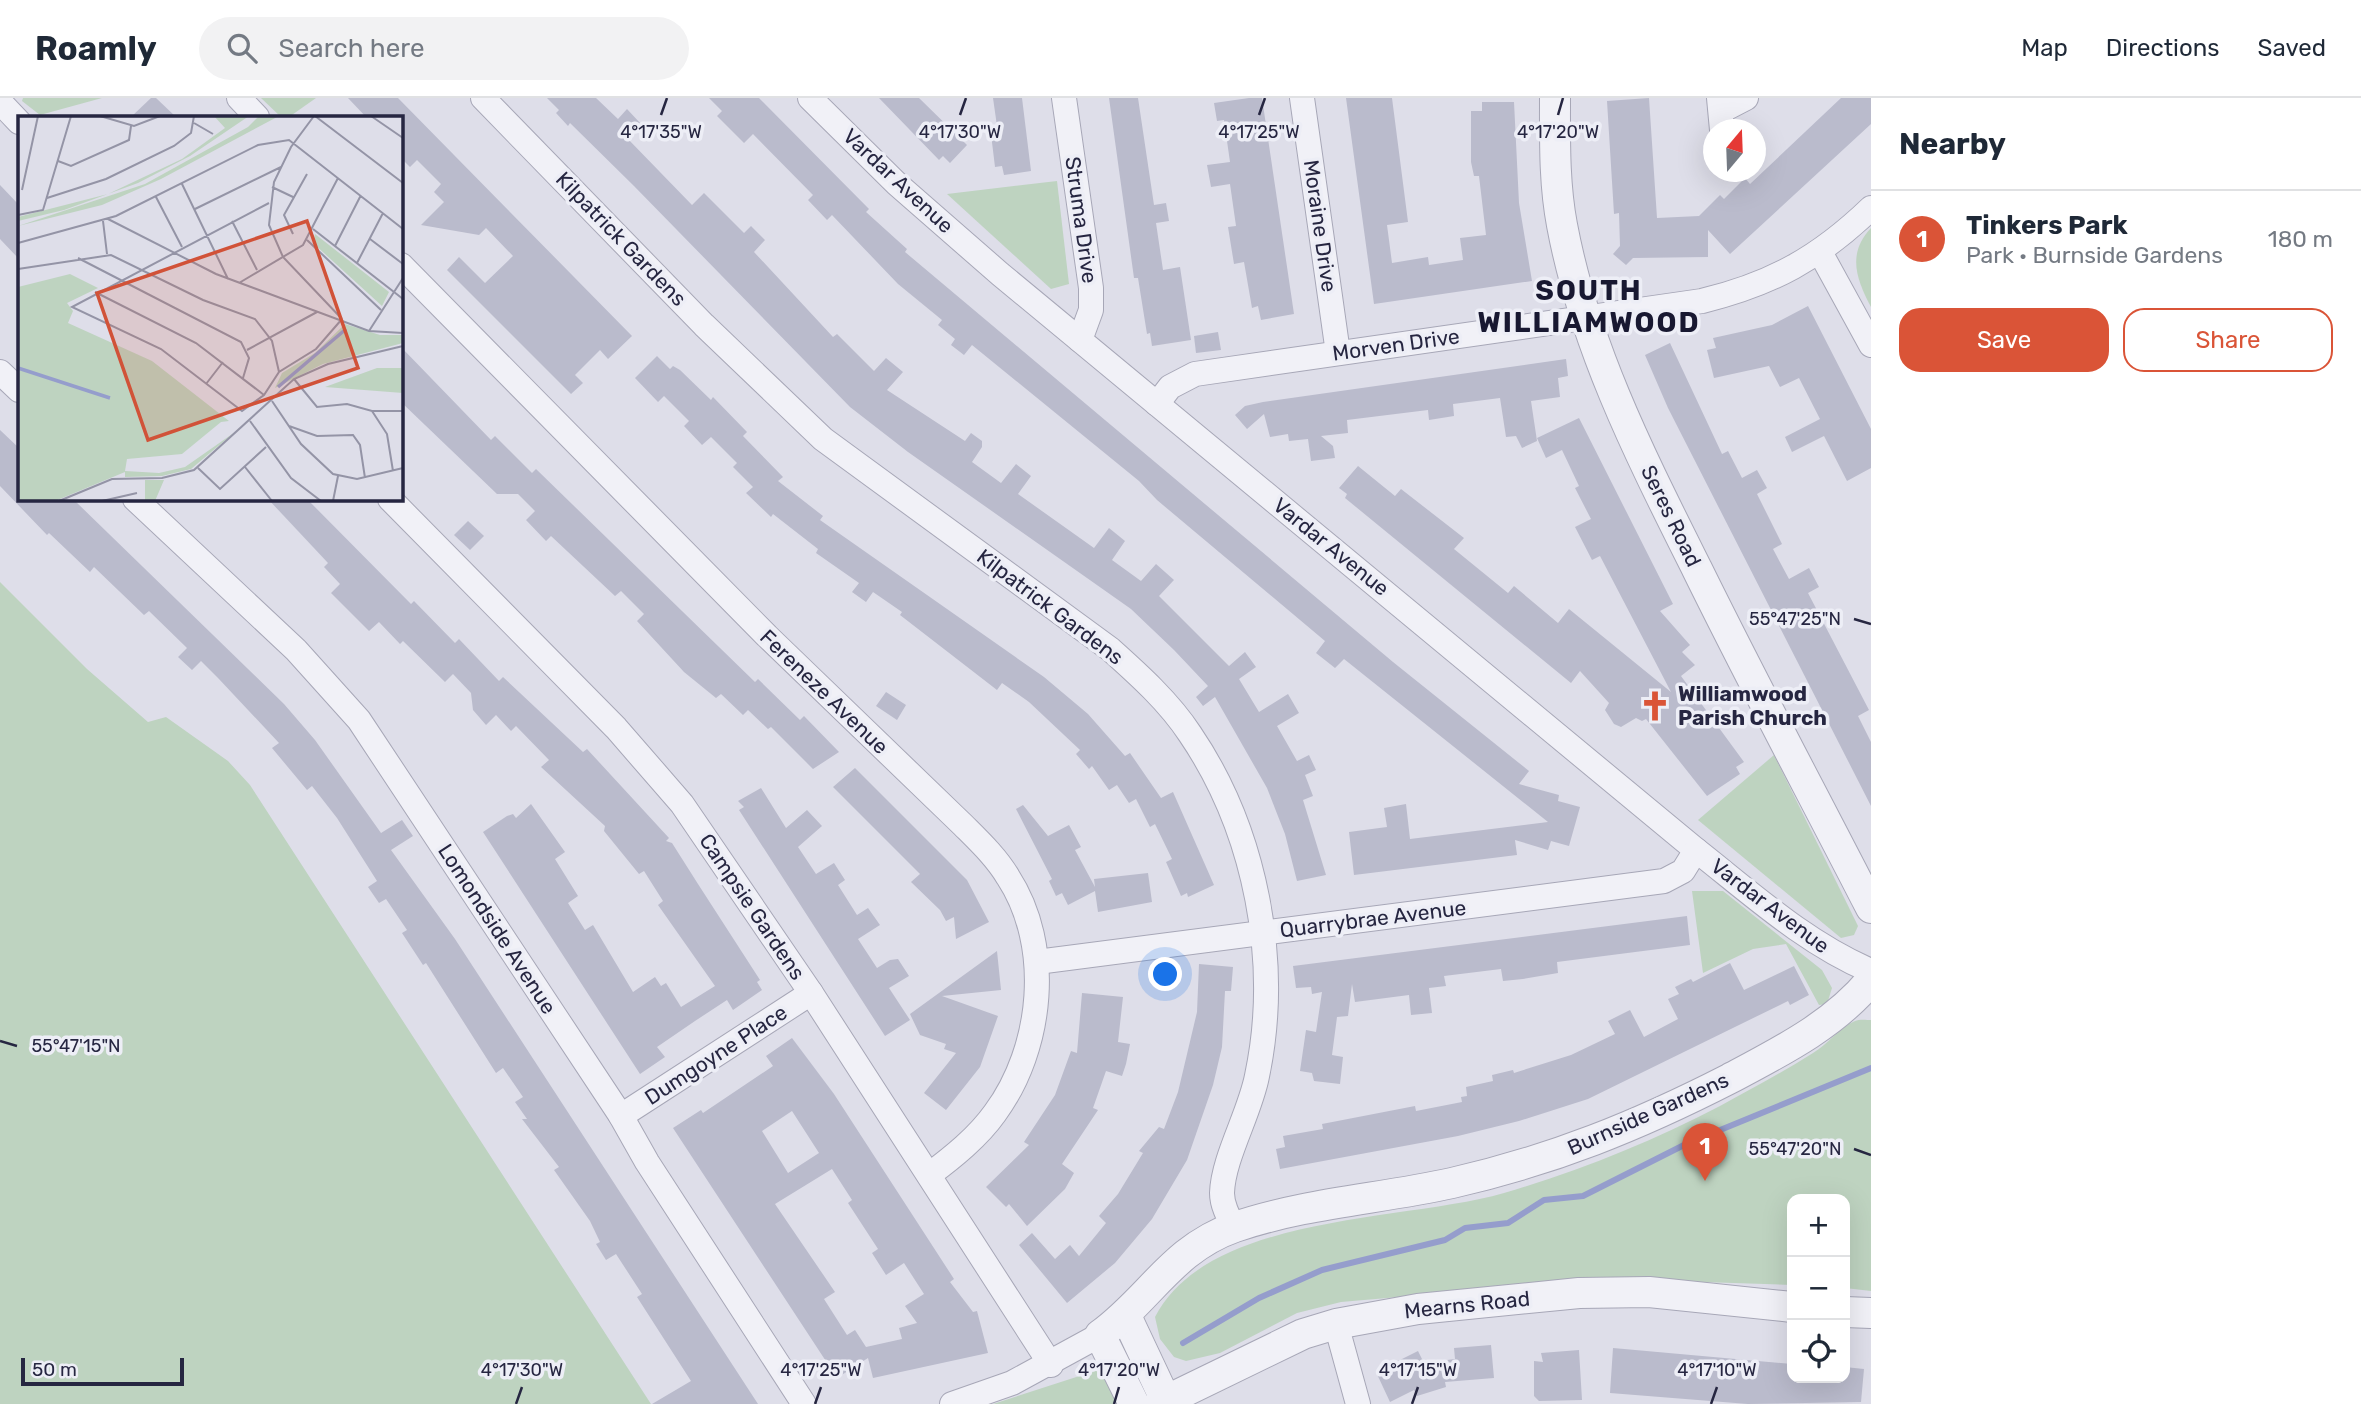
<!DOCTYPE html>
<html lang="en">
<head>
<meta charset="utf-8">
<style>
	body { margin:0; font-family:Rubik,sans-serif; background:#f2f2f3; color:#1f2937 }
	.controls { position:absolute; right:21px; bottom:21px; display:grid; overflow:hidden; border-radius:14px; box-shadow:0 7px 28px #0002 }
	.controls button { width:63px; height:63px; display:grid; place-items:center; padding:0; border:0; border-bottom:2px solid #e0e1e3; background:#fff; color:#1f2937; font:35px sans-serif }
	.compass { position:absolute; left:1703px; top:21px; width:63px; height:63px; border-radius:50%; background:#fff; box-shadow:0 7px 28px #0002; rotate:19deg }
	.scale { position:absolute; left:21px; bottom:18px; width:163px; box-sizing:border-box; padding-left:7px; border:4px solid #262641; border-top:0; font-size:19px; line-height:24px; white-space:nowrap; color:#262641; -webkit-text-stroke:5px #edeef6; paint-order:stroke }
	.you { position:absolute; left:1166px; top:877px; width:24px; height:24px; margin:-18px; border:5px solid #fff; border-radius:50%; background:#1a73e8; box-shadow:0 0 0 10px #1a73e833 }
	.badge { display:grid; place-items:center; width:46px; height:46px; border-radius:50%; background:#da5437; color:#fff; font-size:23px; font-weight:700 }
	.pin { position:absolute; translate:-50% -58px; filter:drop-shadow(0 2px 4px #0008) }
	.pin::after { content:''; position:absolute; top:37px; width:24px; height:21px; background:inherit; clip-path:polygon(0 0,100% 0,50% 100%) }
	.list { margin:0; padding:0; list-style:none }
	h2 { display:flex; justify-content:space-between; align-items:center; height:91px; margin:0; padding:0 28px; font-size:30px }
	h2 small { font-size:23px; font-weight:400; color:#747a83 }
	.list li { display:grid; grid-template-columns:46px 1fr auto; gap:21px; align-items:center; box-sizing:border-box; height:98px; padding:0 28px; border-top:2px solid #e0e1e3 }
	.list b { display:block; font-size:26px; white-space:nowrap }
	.list p { margin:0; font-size:23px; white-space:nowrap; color:#747a83 }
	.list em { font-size:23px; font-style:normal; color:#747a83 }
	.actions { display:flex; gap:14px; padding:21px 28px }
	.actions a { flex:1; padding:16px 0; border:2px solid #da5437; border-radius:21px; text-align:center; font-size:24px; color:#da5437 }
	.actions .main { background:#da5437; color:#fff }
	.icon { flex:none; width:38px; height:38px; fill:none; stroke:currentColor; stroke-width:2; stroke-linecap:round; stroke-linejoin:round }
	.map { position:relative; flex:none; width:1871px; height:1306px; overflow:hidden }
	header { display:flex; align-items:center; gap:42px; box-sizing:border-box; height:98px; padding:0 35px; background:#fff; border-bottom:2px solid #e0e1e3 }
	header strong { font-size:33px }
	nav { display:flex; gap:38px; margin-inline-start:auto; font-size:24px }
	.search { width:490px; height:63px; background:#f2f2f3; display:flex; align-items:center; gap:18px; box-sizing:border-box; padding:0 24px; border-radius:38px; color:#747a83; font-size:26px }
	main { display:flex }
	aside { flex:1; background:#fff }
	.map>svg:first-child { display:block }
	.green { fill:#bed3c0 }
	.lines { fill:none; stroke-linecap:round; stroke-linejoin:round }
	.stream { stroke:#959dcc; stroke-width:6 }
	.building { fill:#babbcc; fill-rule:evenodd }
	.minor-casing { stroke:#a7a7b7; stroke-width:26 }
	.tertiary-casing { stroke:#a7a7b7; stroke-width:32 }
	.minor { stroke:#f1f1f7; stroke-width:24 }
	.tertiary { stroke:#f1f1f7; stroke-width:30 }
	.ticks { fill:none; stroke:#262641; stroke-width:2.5 }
	.labels { text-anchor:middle; stroke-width:7; stroke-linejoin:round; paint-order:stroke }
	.street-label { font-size:21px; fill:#262641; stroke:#edeef6 }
	.poi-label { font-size:21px; font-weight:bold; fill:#262641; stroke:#edeef6; text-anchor:start }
	.district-label { font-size:28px; font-weight:bold; letter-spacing:2px; fill:#181831; stroke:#edeef6 }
	.inset-river { fill:none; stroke:#959dcc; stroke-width:3.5 }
	.inset-road { fill:none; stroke:#9494a6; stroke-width:2 }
	.view { fill:#d15238; fill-opacity:0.15; stroke:#d15238; stroke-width:3.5 }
	.inset-edge { fill:none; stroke:#262641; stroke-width:3.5 }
	.ticks-label { font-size:18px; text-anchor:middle; fill:#262641; stroke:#edeef6; stroke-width:7; stroke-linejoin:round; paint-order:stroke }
</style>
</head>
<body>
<header>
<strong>Roamly</strong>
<div class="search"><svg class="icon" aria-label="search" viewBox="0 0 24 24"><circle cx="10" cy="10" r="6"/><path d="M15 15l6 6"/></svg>Search here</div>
<nav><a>Map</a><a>Directions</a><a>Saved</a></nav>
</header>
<main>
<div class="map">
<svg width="1871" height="1306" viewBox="0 0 1871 1306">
	<rect width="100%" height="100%" fill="#dedee9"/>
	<g class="green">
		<path d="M23 0H102L40 17 22 3Z"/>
		<path d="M261 0H316L289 19H281Z"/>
		<path d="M1057 83 1069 186 1051 191 947 96Z"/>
		<path d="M1871 130V209C1856 181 1847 155 1871 130Z"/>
		<path d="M0 484 87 571 148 624 166 619 228 663 250 687 651 1306H0Z"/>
		<path d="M1774 657 1858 828 1854 837 1841 840 1698 722Z"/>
		<path d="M1692 793H1723L1822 872 1832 890 1827 906 1819 907 1786 846 1753 851 1703 875Z"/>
		<path d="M1871 922V1193L1845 1190V1101H1792V1187L1609 1181 1341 1204 1297 1215 1220 1255 1186 1263 1174 1259 1160 1241 1155 1219C1209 1115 1403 1124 1504 1095 1579 1073 1651 1044 1720 1008 1751 991 1783 974 1813 955 1827 947 1840 929 1855 923 1859 921 1867 922 1871 922Z"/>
		<path d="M1098 1272 1103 1274 1116 1300 1113 1306H993Z"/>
	</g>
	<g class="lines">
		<path class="stream" d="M1183 1245 1259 1200 1322 1172 1445 1142 1465 1130 1508 1125 1544 1102 1583 1098 1686 1046 1871 970"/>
	</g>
	<g class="building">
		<path d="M151 0H156L176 19H131Z"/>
		<path d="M348 0H398L632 238 608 261 600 252 575 277 583 285 571 296 447 172 459 159 485 185 513 158 486 130 479 137 421 127 444 104 434 94 441 86 417 62 410 69 401 60V19H366Z"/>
		<path d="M547 0H596L618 21 627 11 641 26 627 40 692 107 704 95 744 135 751 128 765 142 754 154 833 239 837 236 874 273 886 260 903 274 887 292 965 343 971 335 982 343V349L972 364 1001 385 1016 366 1031 378 1018 396 1094 450 1109 430 1125 443 1112 462 1141 483 1156 466 1174 482 1159 498 1229 568 1245 554 1256 569 1239 581 1259 614 1288 596 1299 615 1277 628 1297 663 1309 657 1316 672 1305 677 1313 698 1303 702 1326 777 1297 783 1285 736 1267 690 1215 599 1203 608 1196 599 1208 588 1174 552 1131 511 908 354 850 309 634 88 570 25 568 28 556 15 559 12Z"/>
		<path d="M709 0H759L869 111 866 114 907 151 905 154 1393 564 1529 673 1519 686 1559 697 1558 703 1580 709 1569 748 1551 743 1548 752 1515 742 1517 757 1354 777 1349 734 1387 729 1384 710 1406 706 1410 741 1548 724 1344 561 1335 570 1316 555 1325 543 1157 402 1139 383 972 247 964 257 951 247 955 241 938 227 942 222 898 186 832 117 827 122 808 102 813 97 753 36 744 45 717 18 722 13Z"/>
		<path d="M879 0H919L967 47 950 65 943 58 939 62Z"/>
		<path d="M993 0H1022L1031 73 1004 77 1002 68 995 69 991 36 998 35Z"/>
		<path d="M1109 0H1138L1154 107 1166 105 1169 123 1156 125 1163 172 1180 169 1191 242 1152 248 1150 235 1147 236 1138 180H1134Z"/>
		<path d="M1249 0H1262L1294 216 1261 222 1258 208 1252 210 1244 164 1234 166 1228 129 1236 128 1230 86 1211 89 1207 67 1230 64 1224 22 1217 23 1214 5Z"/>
		<path d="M1346 0H1392L1408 124 1387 127 1392 165 1428 159 1429 167 1463 162 1460 140 1486 137 1479 78H1474L1471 64V13H1482V4H1514L1519 105 1532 183 1374 206Z"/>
		<path d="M1649 0 1657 120 1699 118 1720 97 1724 101 1745 80 1750 86 1841 0H1871V26L1730 156 1708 132V159L1633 160 1626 167 1613 156 1620 148 1619 115 1614 116 1607 3Z"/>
		<path d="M0 87 19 107V161L0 141Z"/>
		<path d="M1808 208 1871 331V370L1847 383 1824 338 1792 354 1785 339 1820 321 1799 280 1780 289 1769 268 1714 280 1707 252 1716 250 1713 240 1772 227Z"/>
		<path d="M1218 234 1221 252 1196 255 1194 238Z"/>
		<path d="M1670 245 1722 356 1728 353 1742 380 1757 372 1767 390 1757 396 1782 446 1773 451 1789 481 1809 470 1819 489 1808 495 1869 612 1858 618 1871 644V708L1668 310 1645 257Z"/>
		<path d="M401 249 491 342 495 338 532 375 536 371 755 584 758 581 800 622 804 618 839 654 813 671 771 629 768 631 748 612 743 617 721 596 716 600 684 574 637 523 644 516 621 493 615 498 551 438 546 443 526 422 535 413 518 396H497L401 304Z"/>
		<path d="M657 258 670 271 673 268 680 272 711 302 713 299 747 334 743 338 783 379 778 383 823 418 820 422 1044 579 1088 616 1125 658 1130 655 1161 700 1173 694 1214 787 1188 799 1187 795 1181 798 1166 764 1172 761 1155 726 1150 729 1136 701 1129 705 1117 687 1109 692 1092 668 1089 671 1076 656 1080 652 1029 604 1002 585 997 592 900 517 902 514 873 494 866 504 852 494 859 485 816 455 818 451 773 416 771 419 746 395 753 389 733 369 737 365 711 339 702 347 684 328 689 323 664 298 658 304 635 280Z"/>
		<path d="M1566 261 1568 278 1558 280 1560 299 1531 303 1537 343 1522 350 1516 338 1506 339 1500 300 1453 306 1454 318 1429 322 1428 312 1347 322 1348 335 1321 338 1333 348 1335 360 1311 363 1308 341 1289 343 1288 336 1270 339 1264 316 1247 331 1235 317 1245 308 1263 304Z"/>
		<path d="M1579 320 1673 506 1660 513 1690 547 1682 554 1695 567 1681 578 1744 664 1736 669 1740 676 1707 698 1646 621 1642 623 1636 620 1621 629 1614 626 1605 612 1609 605 1580 573 1571 585 1345 400 1347 396 1339 390 1358 368 1395 398 1401 391 1464 440 1454 451 1508 495 1514 488 1558 525 1569 511 1671 594 1600 458 1592 462 1575 429 1591 421 1575 390 1579 388 1562 352 1546 360 1537 340Z"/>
		<path d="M0 332 19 350V401H73L284 606 315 642 381 735 402 722 413 738 391 752 455 841 758 1306H652L691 1283 637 1199 642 1196 616 1156 606 1162 596 1146 600 1144 590 1123 554 1072 559 1069 522 1021H527L515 1004 523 999 503 970 496 975 426 865 423 867 402 835 407 832 386 801 379 805 368 789 377 783 337 720 312 688 307 692 272 650 279 645 218 580 201 563 192 572 178 559 187 550 149 513 144 517 94 469 90 474 49 435 47 437 0 388Z"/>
		<path d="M268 401H307L411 506 414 503 455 545 459 541 499 583 503 579 583 654 587 651 669 740 666 743 672 745 698 786 760 882 757 884 762 892 733 912 727 902 695 923 657 949 665 959 640 976 483 734 507 718 513 716 516 720 531 706 565 754 555 761 578 798 568 805 585 832 593 827 633 894 655 879 661 888 666 885 681 909 715 888 658 807 663 803 644 773 639 776 604 733 605 728 541 669 549 662 516 628 511 633 496 617 486 627 473 612 471 595 453 576 445 584 403 543 400 546 379 524 369 533 331 495 340 486 324 469 328 465Z"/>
		<path d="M468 423 484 438 470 452 454 437Z"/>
		<path d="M886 594 906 607 897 622 876 608Z"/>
		<path d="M855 670 967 782 989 824 956 841 954 819 946 823 940 812 911 784 920 776 833 689Z"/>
		<path d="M761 690 786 730 807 712 822 728 798 749 816 776 834 765 845 782 838 787 857 817 868 810 880 827 858 841 877 870 890 862 898 861 909 878 889 890 910 922 885 938 739 712 744 709 738 703Z"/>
		<path d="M1023 707 1048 738 1069 727 1081 749 1075 752 1095 789 1094 781 1148 775 1152 804 1098 814 1095 793 1068 807 1062 795 1056 798 1049 783 1052 781 1016 711Z"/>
		<path d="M1687 818 1690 847 1557 864 1558 875 1523 881 1503 883 1501 871 1444 878 1446 888 1429 890 1432 915 1411 917 1409 897 1355 904 1352 886 1348 918 1337 919 1332 957 1343 959 1340 986 1314 983 1312 975 1300 973 1306 932 1316 934 1322 894 1312 896 1311 889 1296 890 1293 868Z"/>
		<path d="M997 853 1001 892 942 898 998 918 980 969 946 1012 924 995 956 955 944 951 946 946 920 937 910 916Z"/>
		<path d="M1730 865 1744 892 1794 868 1809 897 1790 907 1788 903 1588 1001 1519 1023 1458 1038 1280 1071 1276 1051 1285 1049 1283 1038 1323 1031 1322 1026 1415 1008 1416 1013 1462 1004 1461 999 1467 998 1466 989 1493 983 1492 977 1513 972 1514 975 1571 957 1615 936 1608 923 1630 912 1644 939 1678 921 1668 901 1679 896 1675 889 1691 881 1693 884Z"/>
		<path d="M1199 866 1233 869 1231 893H1225L1222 949 1213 987 1187 1062 1152 1121 1115 1165 1067 1205 1019 1147 1032 1135 1055 1161 1070 1147 1079 1158 1106 1125 1099 1118 1118 1096 1143 1055 1139 1053 1159 1029 1164 1031 1178 994 1197 914Z"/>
		<path d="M1082 895 1123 899 1118 944 1130 946 1126 966 1122 978 1106 973 1093 1010 1098 1012 1062 1066 1074 1075 1065 1091 1027 1128 1009 1106 1006 1109 986 1089 1029 1047 1024 1044 1055 997 1071 953 1077 955Z"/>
		<path d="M792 940 834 996 954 1181 950 1184 973 1214 977 1213 988 1255 873 1280 868 1260 837 1280 673 1030 701 1012 703 1015 773 968 766 958ZM792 1013 819 1055 788 1075 762 1033ZM832 1071 852 1102 848 1105 878 1151 872 1155 886 1177 904 1165 924 1196 905 1208 917 1225 899 1230 902 1241 866 1249 855 1232 847 1237 824 1201 835 1194 775 1106Z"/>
		<path d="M1491 1247 1494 1280 1445 1284 1446 1289 1417 1298 1414 1292 1390 1304 1376 1274 1418 1253 1424 1265 1455 1261 1454 1250Z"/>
		<path d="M1613 1250 1792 1266V1280H1845V1269L1864 1271 1861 1304 1748 1306 1610 1295Z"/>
		<path d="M1579 1252 1582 1302 1539 1303 1534 1298V1263L1543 1264 1541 1255Z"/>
	</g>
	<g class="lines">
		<g class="minor-casing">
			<g id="minor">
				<path d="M239 0 257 19"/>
				<path d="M483 0 704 227 823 341 1110 551C1139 577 1169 604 1190 636 1256 733 1281 864 1257 978 1250 1015 1223 1060 1222 1095 1222 1107 1228 1118 1234 1129"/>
				<path d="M810 0 897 86 1000 176 1696 752C1752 796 1805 845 1871 873"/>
				<path d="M1064 0 1091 190V212L1080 242"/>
				<path d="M1302 0 1338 255"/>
				<path d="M1719 0 1722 32"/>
				<path d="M0 4 19 24"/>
				<path d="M1721 13 1746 0"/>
				<path d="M1820 154 1871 247"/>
				<path d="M401 167 767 538 963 727C979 743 996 759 1008 779 1053 848 1043 950 995 1015 978 1039 953 1059 929 1077"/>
				<path d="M0 274 19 292"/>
				<path d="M1157 306 1170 289 1195 276 1702 203C1772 186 1819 160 1871 110"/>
				<path d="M135 401 296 552 359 622 621 1018 647 1064 804 1306"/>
				<path d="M390 401 616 630 682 706 811 895 1051 1267"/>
				<path d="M1037 864 1664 783 1683 773 1696 752"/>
				<path d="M621 1018 811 895"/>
				<path d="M1336 1226 1358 1306"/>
				<path d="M952 1306 1012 1285 1100 1237"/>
			</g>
		</g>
		<g class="tertiary-casing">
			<g id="tertiary">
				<path d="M1555 0C1555 42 1554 85 1562 127 1585 250 1641 359 1697 471 1753 585 1813 697 1871 810"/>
				<path d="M1845 1214 1871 1215"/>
				<path d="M1126 1218 1166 1303"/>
				<path d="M1134 1306 1100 1237C1150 1201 1172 1151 1235 1129 1305 1105 1380 1101 1452 1085 1553 1062 1637 1028 1729 981 1780 954 1834 927 1871 882"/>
				<path d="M1159 1306 1303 1236 1336 1226 1418 1211 1579 1195 1649 1194 1792 1209"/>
			</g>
		</g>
		<use href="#minor" class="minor"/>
		<use href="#tertiary" class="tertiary"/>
	</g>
	<path class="ticks" d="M661 17 667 0M960 17 966 0M1259 17 1265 0M1558 17 1563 0M1854 521 1871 526M0 943 17 948M1854 1051 1871 1057M516 1306 522 1289M815 1306 821 1289M1114 1306 1119 1289M1412 1306 1418 1289M1711 1306 1717 1289"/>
	<defs>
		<g id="church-bare" transform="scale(2.415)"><path d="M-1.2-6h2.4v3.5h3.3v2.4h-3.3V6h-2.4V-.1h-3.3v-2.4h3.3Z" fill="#da5437" stroke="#edeef6" stroke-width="2.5" paint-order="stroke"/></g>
	</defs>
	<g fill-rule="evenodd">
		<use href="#church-bare" x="1655" y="608"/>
	</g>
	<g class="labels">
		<g class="street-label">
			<text transform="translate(898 83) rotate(43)" y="7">Vardar Avenue</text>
			<text transform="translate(1081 122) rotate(82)" y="7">Struma Drive</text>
			<text transform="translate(1320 128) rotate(82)" y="7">Moraine Drive</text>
			<text transform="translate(621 141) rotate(46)" y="7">Kilpatrick Gardens</text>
			<text transform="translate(1396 247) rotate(-8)" y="7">Morven Drive</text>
			<text transform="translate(1671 418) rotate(64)" y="7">Seres Road</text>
			<text transform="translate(1331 449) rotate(39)" y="7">Vardar Avenue</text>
			<text transform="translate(1050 509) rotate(37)" y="7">Kilpatrick Gardens</text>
			<text transform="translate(824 594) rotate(44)" y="7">Fereneze Avenue</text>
			<text transform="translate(1770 808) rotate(37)" y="7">Vardar Avenue</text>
			<text transform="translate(752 809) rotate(56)" y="7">Campsie Gardens</text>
			<text transform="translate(1373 821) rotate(-7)" y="7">Quarrybrae Avenue</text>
			<text transform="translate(497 831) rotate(57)" y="7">Lomondside Avenue</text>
			<text transform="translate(716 957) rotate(-33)" y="7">Dumgoyne Place</text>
			<text transform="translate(1648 1016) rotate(-24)" y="7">Burnside Gardens</text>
			<text transform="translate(1467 1207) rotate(-6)" y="7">Mearns Road</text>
		</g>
		<g class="poi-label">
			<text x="1678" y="603">Williamwood<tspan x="1678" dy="24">Parish Church</tspan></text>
		</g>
		<g class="district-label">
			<text x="1589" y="202">SOUTH<tspan x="1589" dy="32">WILLIAMWOOD</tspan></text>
		</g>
	</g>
	<g transform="translate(18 18)">
		<rect width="385" height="385" fill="#dedee9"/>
		<path d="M196 0H231L172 40 120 67 46 94 0 105V101L90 78 164 43 207 12ZM241 0H261L143 63 84 89 0 110 127 68 230 11ZM297 118 371 176 364 190 295 127ZM52 158 80 172 49 187 55 195 50 207 134 245 211 305 203 306 164 338 109 343 107 355 141 357 167 351 217 316 173 353 144 360 107 361V356L37 385H0V171ZM327 208 362 219H385V227L305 248 257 272 264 257 297 237ZM385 248V277L307 271 359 252H384ZM127 364H146L137 385H127Z" fill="#bed3c0"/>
		<path class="inset-river" d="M0 252 92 282M260 271 328 213"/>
		<path class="inset-road" d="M82 0 116 10 142 0M296 0 273 31 256 66 251 109 265 141 324 203M297 0 385 67M353 0 385 22M176 7 195 18M40 45 53 50 111 24 113 10M164 68 210 163M254 71 275 81M4 74 20 0M138 81 164 131M29 82 88 63 156 30 173 17 176 0M251 87 54 191 143 233 224 295 246 279 261 256 298 233 324 203M177 93 263 51M0 99 25 94 53 0M90 103 198 158 351 215 385 217M85 105 89 138M214 105 239 154M295 113 385 183M275 118 266 99 289 58M352 123 385 148M289 124 363 194M0 127 98 100 240 29 271 24 385 113M317 130 343 79M60 142 223 226 231 242 225 262M339 147 365 97M0 153 93 139 185 184 237 203 254 225 261 256M221 167 285 129 320 62M77 176 178 227 246 279M351 215 385 162M229 234 299 196M276 263 299 291 329 288 354 295H385M188 268 205 246M254 285 283 328 315 358 339 363 385 352M354 295 369 318 375 355M232 305 273 362 303 385M271 310 299 320 335 319 342 329 347 362M227 351 254 385M180 352 202 373 248 331M41 385 94 363 144 362 176 354 276 263 310 248 385 230M84 385 119 377M315 385 320 360"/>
		<path class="view" d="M289 105 340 252 130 324 79 177Z"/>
		<rect width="385" height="385" class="inset-edge"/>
	</g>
	<g class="ticks-label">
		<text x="661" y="40">4°17'35"W</text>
		<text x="960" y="40">4°17'30"W</text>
		<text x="1259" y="40">4°17'25"W</text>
		<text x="1558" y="40">4°17'20"W</text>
		<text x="1795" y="527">55°47'25"N</text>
		<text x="76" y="954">55°47'15"N</text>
		<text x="1795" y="1057">55°47'20"N</text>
		<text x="522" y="1278">4°17'30"W</text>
		<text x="821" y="1278">4°17'25"W</text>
		<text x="1119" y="1278">4°17'20"W</text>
		<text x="1418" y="1278">4°17'15"W</text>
		<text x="1717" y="1278">4°17'10"W</text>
	</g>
</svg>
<div class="controls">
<button>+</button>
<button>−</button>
<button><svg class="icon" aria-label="locate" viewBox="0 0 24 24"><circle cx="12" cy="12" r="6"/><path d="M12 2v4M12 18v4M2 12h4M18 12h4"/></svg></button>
</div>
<svg class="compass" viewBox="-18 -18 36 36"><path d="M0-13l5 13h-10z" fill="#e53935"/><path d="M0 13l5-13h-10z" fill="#747a83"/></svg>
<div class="scale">50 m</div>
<div class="you"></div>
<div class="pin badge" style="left:1705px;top:1083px">1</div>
</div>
<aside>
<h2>Nearby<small></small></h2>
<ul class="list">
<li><span class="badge">1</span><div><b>Tinkers Park</b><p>Park · Burnside Gardens</p></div><em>180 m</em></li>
</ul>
<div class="actions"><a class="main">Save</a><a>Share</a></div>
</aside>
</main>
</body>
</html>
